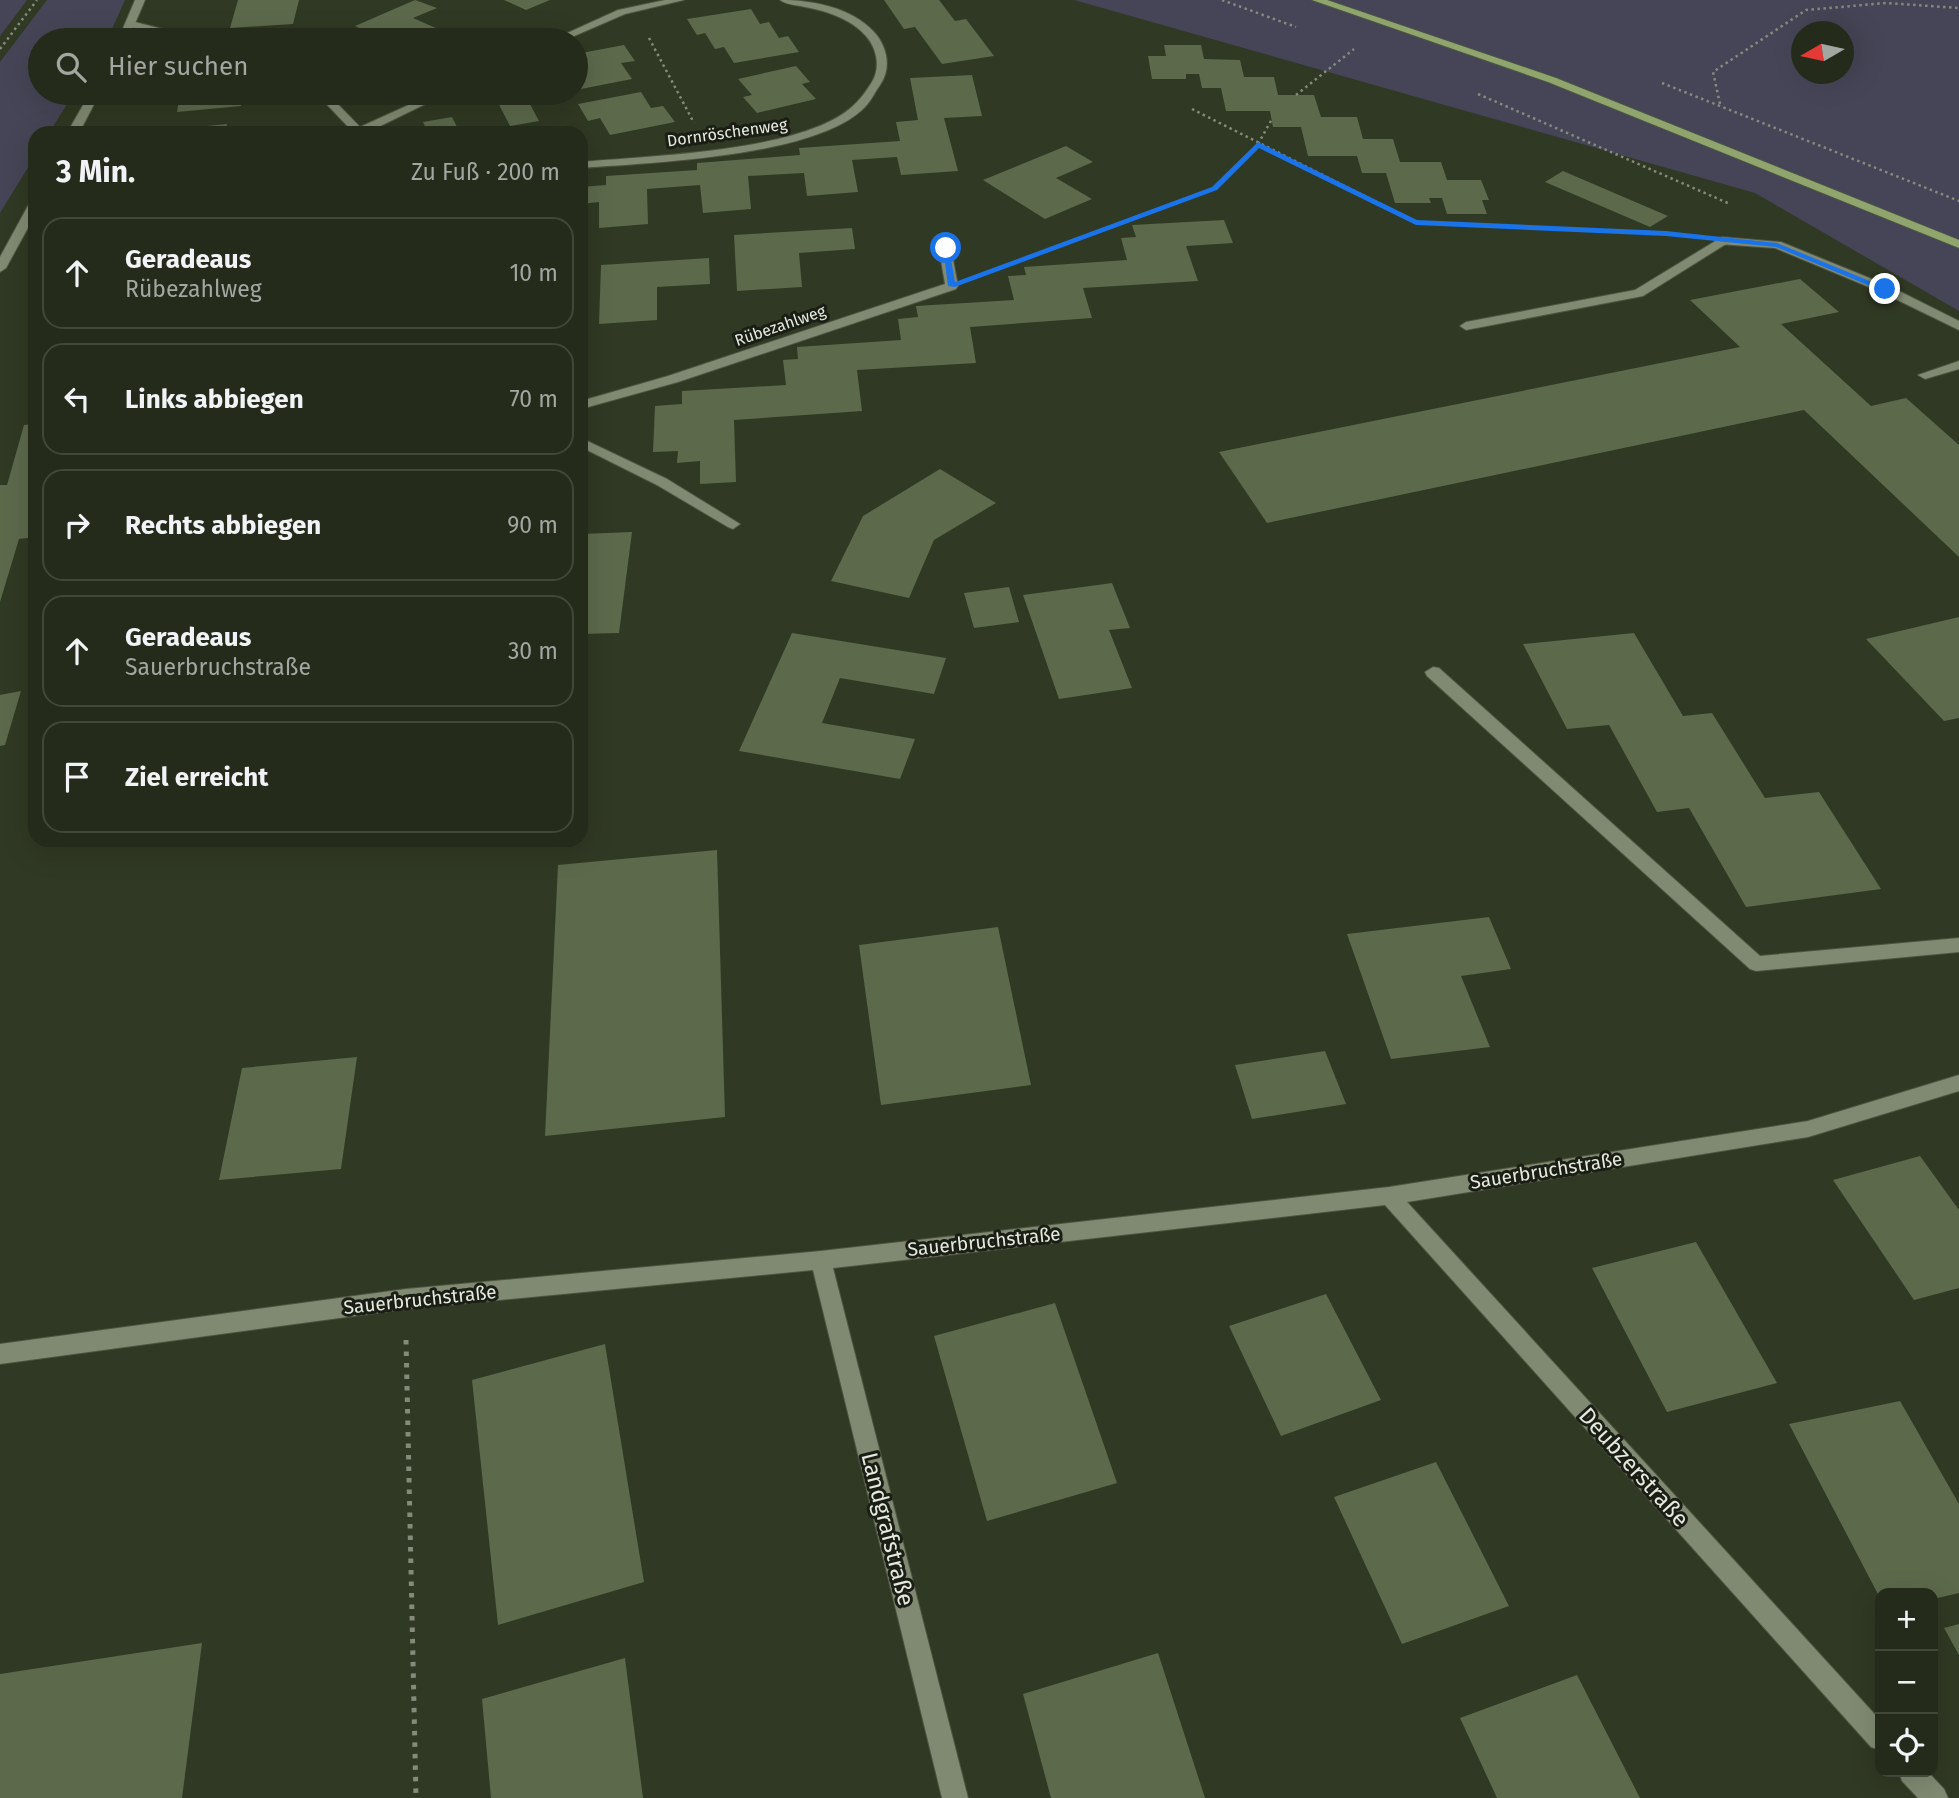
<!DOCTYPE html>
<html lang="de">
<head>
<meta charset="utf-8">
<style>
	body { margin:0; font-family:"Fira Sans",sans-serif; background:#303727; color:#f1f3f6 }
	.controls { position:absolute; right:21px; bottom:21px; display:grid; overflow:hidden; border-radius:14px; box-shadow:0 7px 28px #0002 }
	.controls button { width:63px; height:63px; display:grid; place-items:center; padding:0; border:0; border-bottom:2px solid #414739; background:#242b1a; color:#f1f3f6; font:35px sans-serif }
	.compass { position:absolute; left:1791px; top:21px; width:63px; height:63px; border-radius:50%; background:#242b1a; box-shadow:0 7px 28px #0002; rotate:261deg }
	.stop { position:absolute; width:21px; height:21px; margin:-16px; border:5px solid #1a73e8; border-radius:50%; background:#fff }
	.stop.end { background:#1a73e8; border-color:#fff; box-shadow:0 2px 7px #0008 }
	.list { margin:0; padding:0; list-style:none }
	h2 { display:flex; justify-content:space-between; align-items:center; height:91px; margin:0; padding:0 28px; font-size:30px }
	h2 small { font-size:23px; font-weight:400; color:#a3a7a2 }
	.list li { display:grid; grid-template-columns:46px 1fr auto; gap:21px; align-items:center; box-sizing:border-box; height:112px; margin:0 14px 14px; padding:0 14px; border:2px solid #414739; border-radius:21px }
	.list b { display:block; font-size:26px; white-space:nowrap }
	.list p { margin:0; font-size:23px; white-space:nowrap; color:#a3a7a2 }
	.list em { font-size:23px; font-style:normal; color:#a3a7a2 }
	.icon { flex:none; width:38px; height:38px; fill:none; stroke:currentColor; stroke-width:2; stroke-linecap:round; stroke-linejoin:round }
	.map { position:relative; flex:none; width:1959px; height:1798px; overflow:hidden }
	.search { position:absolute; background:#242b1a; box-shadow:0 7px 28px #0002; left:28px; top:28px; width:560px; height:77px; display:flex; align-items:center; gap:18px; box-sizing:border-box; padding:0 24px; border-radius:38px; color:#a3a7a2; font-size:26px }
	.panel { position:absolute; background:#242b1a; box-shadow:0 7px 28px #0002; left:28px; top:126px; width:560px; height:721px; border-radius:21px }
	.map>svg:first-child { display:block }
	.green { fill:#454557; fill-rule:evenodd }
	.building { fill:#5c694b }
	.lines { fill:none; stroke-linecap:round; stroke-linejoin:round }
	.lane-casing { stroke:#4d5542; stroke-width:2 }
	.street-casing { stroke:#4d5542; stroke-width:2 }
	.secondary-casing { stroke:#4d5542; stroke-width:2 }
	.primary-casing { stroke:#4d5542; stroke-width:2 }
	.path-far1 { stroke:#848b7a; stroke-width:2.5; stroke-dasharray:2.5 3.5; stroke-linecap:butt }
	.path { stroke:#848b7a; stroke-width:5; stroke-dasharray:4.5 7; stroke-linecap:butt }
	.lane { fill:#808a72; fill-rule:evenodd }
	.street { fill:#808a72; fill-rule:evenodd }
	.secondary { fill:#808a72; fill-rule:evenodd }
	.primary { fill:#8fa56d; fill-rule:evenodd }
	.route { fill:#1a73e8 }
	.labels { text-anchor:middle; stroke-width:6; stroke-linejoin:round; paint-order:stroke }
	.far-street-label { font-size:16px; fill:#e4eadd; stroke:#1a1e15 }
	.street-label { font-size:19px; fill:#e4eadd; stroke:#1a1e15 }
	.near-street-label { font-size:23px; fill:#e4eadd; stroke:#1a1e15 }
</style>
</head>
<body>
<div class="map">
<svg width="1959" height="1798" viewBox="0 0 1959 1798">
	<rect width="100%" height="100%" fill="#303923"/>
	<g class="green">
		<path d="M0 0H27L0 36Z"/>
		<path d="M47 0H125L107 40H40V93H74L49 133H35V156L0 213V62Z"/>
		<path d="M1074 0H1959V311L1755 193ZM1801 32H1843V74H1801Z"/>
	</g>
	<g class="building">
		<path d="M238 0H299L293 24 230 28Z"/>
		<path d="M415 0 437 8 413 18 463 40H386L355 26Z"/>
		<path d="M504 0H550L526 10Z"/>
		<path d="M884 0H939L955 21 966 19 994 56 942 64 915 27 904 29Z"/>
		<path d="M751 9 760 24 769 22 779 38 788 36 799 52 734 63 724 47 715 49 705 33 697 35 687 19Z"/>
		<path d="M624 45 635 61 621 63 632 79 576 90V54Z"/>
		<path d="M1164 45H1201L1204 59 1240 60 1244 77H1274L1278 95H1314L1321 117H1357L1363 139H1393L1400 162H1441L1447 180H1481L1489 200H1482L1487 214H1447L1442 198H1429L1431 203H1395L1386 173H1362L1357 156H1308L1301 127H1273L1270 111H1226L1221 88H1202L1199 74H1186V79H1152L1148 56H1166Z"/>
		<path d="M796 66 810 82 802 84 816 99 757 113 743 97 752 95 738 79Z"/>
		<path d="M972 75 982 116 944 118 958 171 901 175 897 157 852 160 858 192 807 196 804 173 748 176 751 209 703 213 700 185 647 189 648 224 599 228V202L581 204V187L606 185V176L697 170V163L800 155 799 148 900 141 896 122 918 120 910 78Z"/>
		<path d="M641 92 651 108 663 106 675 122 610 135 600 118 588 121 578 104Z"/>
		<path d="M180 93H243L241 106 177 112Z"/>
		<path d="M493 93H524L539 121 510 126 514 133H484L510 126Z"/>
		<path d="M452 117 460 133H428L423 122Z"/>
		<path d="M227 124 225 133H156V131Z"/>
		<path d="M1066 146 1093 162 1056 178 1092 199 1045 219 983 180Z"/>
		<path d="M1563 171 1668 216 1650 227 1545 182Z"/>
		<path d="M1224 220 1233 243 1186 246 1198 281 1083 288 1092 318 970 327 976 363 857 370 862 411 734 420 736 482 700 484V461L677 463 678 451 653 452 655 406 682 404V391L786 385 783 360 798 359 797 347 901 340 898 319 918 317 916 306 1014 300 1008 276 1026 275 1024 267 1127 260 1121 238 1136 237 1132 225Z"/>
		<path d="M852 228 855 249 799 253 802 287 737 291 734 235Z"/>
		<path d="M709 258 710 284 657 287V320L599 324 601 265Z"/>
		<path d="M1800 279 1839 312 1781 324 1871 406 1906 398 1959 445V557L1804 410 1267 523 1219 452 1740 347 1690 300Z"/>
		<path d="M35 424V537L19 539 0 602V485H7L24 425Z"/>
		<path d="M940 469 996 503 934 540 909 598 831 581 863 516Z"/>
		<path d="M632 532 619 633 581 634V534Z"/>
		<path d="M1112 583 1130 628 1109 630 1132 688 1059 699 1023 595Z"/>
		<path d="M1009 587 1019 622 974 628 964 593Z"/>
		<path d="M1959 617V718L1944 721 1866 639Z"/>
		<path d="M792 633 946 658 934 694 840 678 822 723 915 739 900 779 739 751Z"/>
		<path d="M1634 633 1683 716 1712 713 1765 798 1819 792 1881 889 1746 907 1689 808 1657 812 1609 725 1567 729 1523 644Z"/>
		<path d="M21 691 5 745 0 746V695Z"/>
		<path d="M717 850 725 1117 545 1136 558 865Z"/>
		<path d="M1489 917 1511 969 1461 976 1490 1047 1391 1059 1347 934Z"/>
		<path d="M998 927 1031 1085 881 1105 859 945Z"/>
		<path d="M1325 1051 1346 1104 1252 1119 1235 1065Z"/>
		<path d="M357 1057 341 1169 219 1180 242 1068Z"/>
		<path d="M1920 1156 1959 1210V1288L1914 1300 1833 1180Z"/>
		<path d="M1696 1242 1777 1383 1667 1412 1592 1268Z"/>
		<path d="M1326 1294 1381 1400 1281 1436 1229 1326Z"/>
		<path d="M1055 1303 1117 1483 987 1521 934 1336Z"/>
		<path d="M605 1344 644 1582 498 1625 472 1380Z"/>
		<path d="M1900 1401 1959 1504V1593L1933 1599V1593H1880V1598L1789 1424Z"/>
		<path d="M1436 1462 1509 1606 1402 1644 1334 1497Z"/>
		<path d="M1959 1624V1655L1944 1628Z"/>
		<path d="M202 1643 182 1798H0V1674Z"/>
		<path d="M1158 1653 1205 1798H1051L1023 1694Z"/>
		<path d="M625 1658 643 1798H491L482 1699Z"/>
		<path d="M1577 1675 1640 1798H1497L1460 1718Z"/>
	</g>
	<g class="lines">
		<g class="lane-casing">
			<g id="lane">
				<path d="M1722 237 1728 241 1726 244 1643 296 1466 330 1460 326 1466 322 1635 290Z"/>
				<path d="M1959 361V369L1925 379 1918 375Z"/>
				<path d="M581 438 667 479 740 524 733 529 728 527 657 485 581 447Z"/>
				<path d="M1433 667 1439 668 1760 956 1959 938V952L1756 971 1750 969 1427 676 1425 672Z"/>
			</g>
		</g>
		<g class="street-casing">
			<g id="street">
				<path d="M665 0H684L625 14 565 40H552L618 10Z"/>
				<path d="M780 0C812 0 851 7 874 32 887 46 892 68 880 85 875 92 871 101 865 107 817 157 649 163 581 168V162C647 156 812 152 857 102 862 97 866 91 870 85 881 70 878 50 866 36 851 19 827 11 805 7 797 5 787 5 780 0Z"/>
				<path d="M131 21 198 38 199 40H183L127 26 126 24Z"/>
				<path d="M316 93H327L360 127 435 93H448L366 133H354Z"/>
				<path d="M1722 237 1781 242 1889 286 1959 321V330L1881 292 1775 248 1718 244 1716 241Z"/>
				<path d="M945 245 951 249 958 286 956 289 678 382 581 409V401L668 376 945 284 939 249Z"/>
				<path d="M1959 1075V1091L1808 1137 1407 1202 1880 1720V1750L1871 1747 1385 1205 833 1268 968 1798H942L813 1270 406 1309 0 1364V1344L406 1289 821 1251 1389 1187 1808 1121Z"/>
				<path d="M1899 1772H1928L1944 1789 1948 1798H1918L1902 1781Z"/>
			</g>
		</g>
		<g class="secondary-casing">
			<g id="secondary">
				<path d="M135 0H145L128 40H118Z"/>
				<path d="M90 93H100L79 133H67Z"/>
				<path d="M35 201V215L6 268 0 272V257L29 204Z"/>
			</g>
		</g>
		<g class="primary-casing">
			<path id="primary" d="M1312 0H1327L1556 78 1959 240V248L1548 82Z"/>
		</g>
		<g class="path-far1">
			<path d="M1222 0 1296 27"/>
			<path d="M649 38 694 123"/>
			<path d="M0 49 37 0"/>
			<path d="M1662 83 1959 201"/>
			<path d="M1478 94 1730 204"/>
			<path d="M1296 95 1354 49"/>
			<path d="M1720 104 1713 72 1806 10 1886 3 1959 8"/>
			<path d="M1192 109 1416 222 1667 233"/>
			<path d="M986 273 1214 189 1258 144 1272 119"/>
		</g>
		<path class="path" d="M406 1340 416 1798"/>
		<use href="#lane" class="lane"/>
		<use href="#street" class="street"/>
		<use href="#secondary" class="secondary"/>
		<use href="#primary" class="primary"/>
	</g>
	<path class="route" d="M1258 142 1417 220 1666 231 1777 243 1889 289 1882 291 1776 247 1666 236 1416 225 1259 148 1217 190 955 287 948 286 943 247 949 248 955 282 1212 187Z"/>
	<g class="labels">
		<g class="far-street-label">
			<text transform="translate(727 132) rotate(-8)" y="6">Dornröschenweg</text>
			<text transform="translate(780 325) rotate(-19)" y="6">Rübezahlweg</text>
		</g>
		<g class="street-label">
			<text transform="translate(1546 1170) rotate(-9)" y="7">Sauerbruchstraße</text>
			<text transform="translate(984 1241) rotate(-6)" y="7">Sauerbruchstraße</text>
			<text transform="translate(420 1299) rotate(-6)" y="7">Sauerbruchstraße</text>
		</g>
		<g class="near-street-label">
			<text transform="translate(1634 1467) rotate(48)" y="8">Deubzerstraße</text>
			<text transform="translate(888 1529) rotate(76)" y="8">Landgrafstraße</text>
		</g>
	</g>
</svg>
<div class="controls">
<button>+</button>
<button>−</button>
<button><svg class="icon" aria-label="locate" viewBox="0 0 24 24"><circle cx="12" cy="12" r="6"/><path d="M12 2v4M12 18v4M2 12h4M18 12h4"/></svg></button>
</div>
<svg class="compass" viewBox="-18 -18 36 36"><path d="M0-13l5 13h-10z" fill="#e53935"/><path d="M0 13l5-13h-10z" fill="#a3a7a2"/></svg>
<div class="stop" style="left:946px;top:248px"></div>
<div class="stop end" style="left:1885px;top:289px"></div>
<div class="search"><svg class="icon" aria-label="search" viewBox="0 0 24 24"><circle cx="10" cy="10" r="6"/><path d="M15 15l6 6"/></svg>Hier suchen</div>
<section class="panel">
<h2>3 Min.<small>Zu Fuß · 200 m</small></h2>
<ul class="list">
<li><svg class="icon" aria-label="ahead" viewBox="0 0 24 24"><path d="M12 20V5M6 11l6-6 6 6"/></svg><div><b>Geradeaus</b><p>Rübezahlweg</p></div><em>10 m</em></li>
<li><svg class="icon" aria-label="left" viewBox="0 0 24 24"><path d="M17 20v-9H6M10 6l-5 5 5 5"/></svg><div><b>Links abbiegen</b></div><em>70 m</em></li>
<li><svg class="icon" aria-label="right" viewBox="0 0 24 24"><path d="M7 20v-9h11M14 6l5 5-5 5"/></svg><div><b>Rechts abbiegen</b></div><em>90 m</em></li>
<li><svg class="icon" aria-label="ahead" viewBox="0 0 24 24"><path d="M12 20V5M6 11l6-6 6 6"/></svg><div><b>Geradeaus</b><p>Sauerbruchstraße</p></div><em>30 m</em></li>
<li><svg class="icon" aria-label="arrive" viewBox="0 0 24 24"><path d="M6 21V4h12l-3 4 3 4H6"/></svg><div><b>Ziel erreicht</b></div></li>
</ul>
</section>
</div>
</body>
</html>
